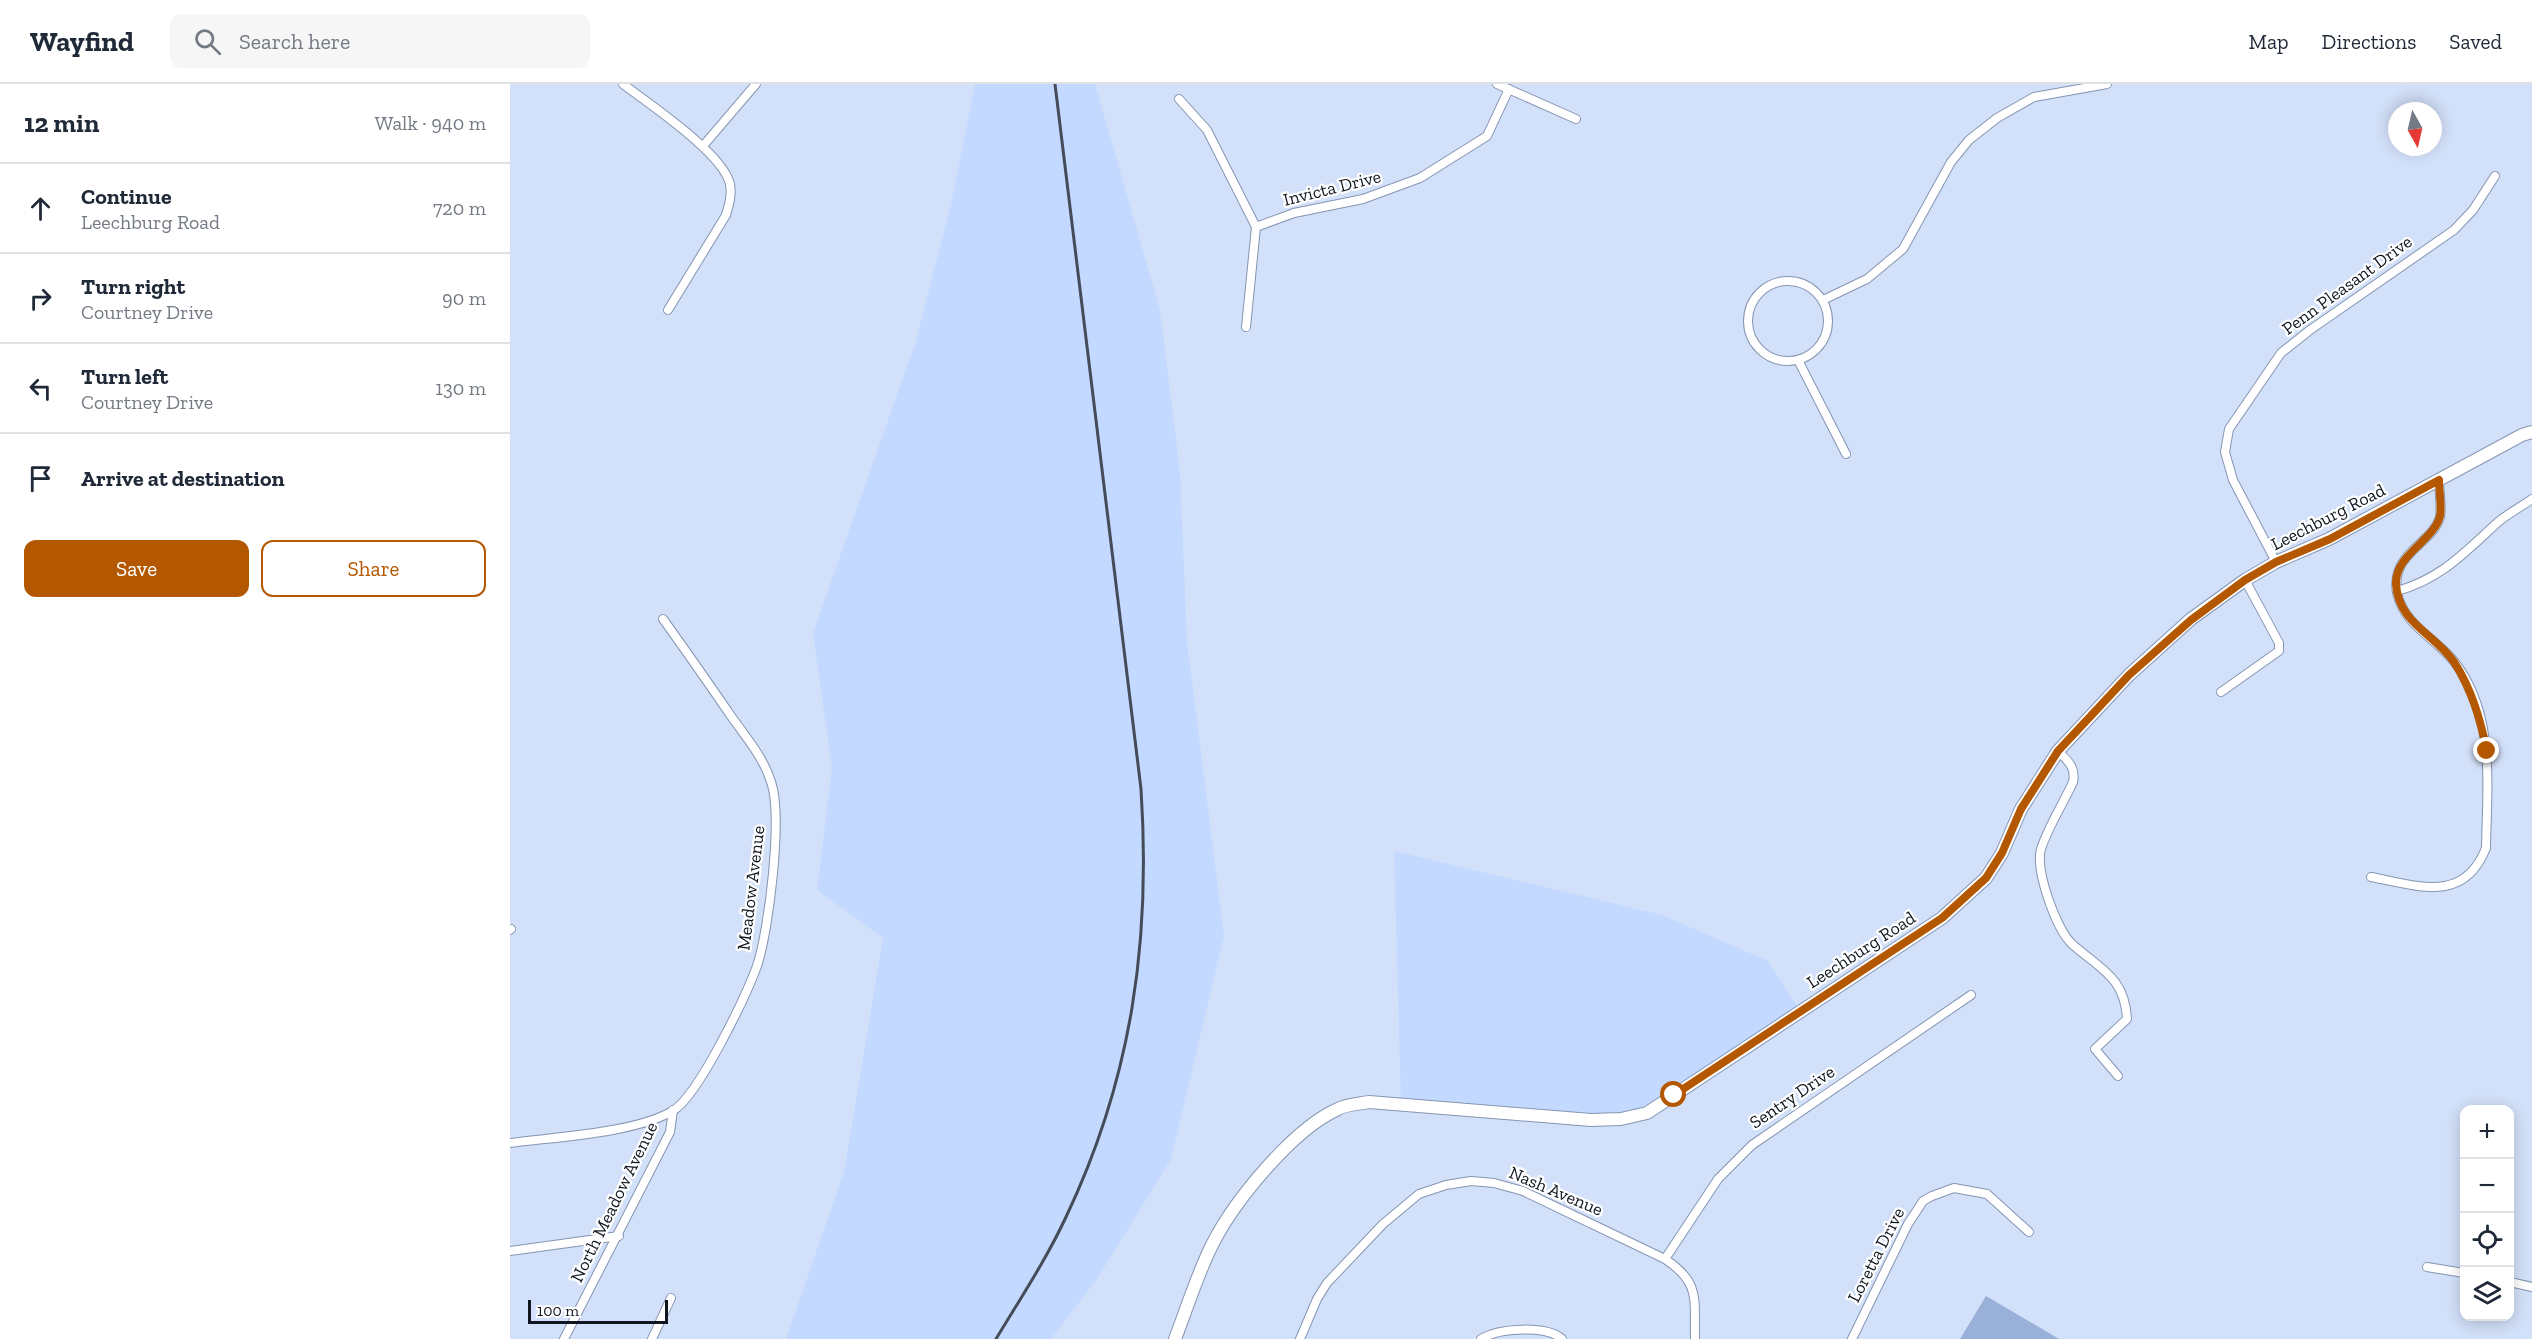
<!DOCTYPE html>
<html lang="en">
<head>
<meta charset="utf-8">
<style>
	body { margin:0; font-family:"Zilla Slab",serif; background:#f6f6f7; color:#1f2937 }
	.controls { position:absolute; right:18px; bottom:18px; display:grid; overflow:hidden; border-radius:12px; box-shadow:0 3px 15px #0003 }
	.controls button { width:54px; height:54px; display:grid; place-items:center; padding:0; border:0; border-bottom:2px solid #e0e1e3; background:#fff; color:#1f2937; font:30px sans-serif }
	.compass { position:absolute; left:1878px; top:18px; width:54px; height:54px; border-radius:50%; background:#fff; box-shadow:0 3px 15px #0003; rotate:172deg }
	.scale { position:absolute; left:18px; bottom:15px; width:140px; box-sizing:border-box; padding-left:6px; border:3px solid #101620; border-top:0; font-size:16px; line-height:21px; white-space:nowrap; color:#101620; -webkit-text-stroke:4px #fff; paint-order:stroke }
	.stop { position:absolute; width:18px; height:18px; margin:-14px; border:4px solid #b45701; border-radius:50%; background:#fff }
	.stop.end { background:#b45701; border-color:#fff; box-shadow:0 2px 6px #0008 }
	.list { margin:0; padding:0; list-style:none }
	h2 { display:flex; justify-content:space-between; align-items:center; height:78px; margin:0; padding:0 24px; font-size:26px }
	h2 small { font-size:20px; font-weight:400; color:#747a83 }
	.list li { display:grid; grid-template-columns:39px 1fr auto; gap:18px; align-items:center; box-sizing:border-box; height:90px; padding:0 24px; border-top:2px solid #e0e1e3 }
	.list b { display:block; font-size:22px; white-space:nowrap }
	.list p { margin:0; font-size:20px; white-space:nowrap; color:#747a83 }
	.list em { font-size:20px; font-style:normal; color:#747a83 }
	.actions { display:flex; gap:12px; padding:18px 24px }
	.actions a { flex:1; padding:14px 0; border:2px solid #b45701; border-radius:12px; text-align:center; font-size:21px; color:#b45701 }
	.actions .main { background:#b45701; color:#fff }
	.icon { flex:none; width:33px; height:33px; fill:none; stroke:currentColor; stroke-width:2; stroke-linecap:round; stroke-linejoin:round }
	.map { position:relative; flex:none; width:2022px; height:1255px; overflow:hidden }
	header { display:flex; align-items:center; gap:36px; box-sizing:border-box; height:84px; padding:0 30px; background:#fff; border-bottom:2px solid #e0e1e3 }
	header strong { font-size:28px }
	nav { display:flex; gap:33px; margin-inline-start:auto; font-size:21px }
	.search { width:420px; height:54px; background:#f6f6f7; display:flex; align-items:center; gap:15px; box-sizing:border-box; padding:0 21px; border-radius:12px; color:#747a83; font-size:22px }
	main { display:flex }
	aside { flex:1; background:#fff }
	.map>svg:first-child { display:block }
	.built { fill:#c4d9ff }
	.green { fill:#99b0d8 }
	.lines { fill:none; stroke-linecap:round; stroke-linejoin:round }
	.street-casing { stroke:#8595b2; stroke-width:10 }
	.secondary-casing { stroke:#8595b2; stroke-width:14 }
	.street { stroke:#fff; stroke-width:8 }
	.secondary { stroke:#fff; stroke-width:12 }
	.rail { stroke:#444c5a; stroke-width:3 }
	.route { stroke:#b45701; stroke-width:8 }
	.labels { text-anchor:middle; stroke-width:4.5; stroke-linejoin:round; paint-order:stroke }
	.street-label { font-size:18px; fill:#101620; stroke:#fff }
</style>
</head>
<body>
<header>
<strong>Wayfind</strong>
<div class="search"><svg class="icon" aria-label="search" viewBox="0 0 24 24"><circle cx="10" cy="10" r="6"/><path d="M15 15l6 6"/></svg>Search here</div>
<nav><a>Map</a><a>Directions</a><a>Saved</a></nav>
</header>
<main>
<aside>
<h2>12 min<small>Walk · 940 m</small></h2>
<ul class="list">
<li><svg class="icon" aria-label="ahead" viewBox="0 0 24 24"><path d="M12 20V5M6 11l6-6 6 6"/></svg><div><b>Continue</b><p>Leechburg Road</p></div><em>720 m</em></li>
<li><svg class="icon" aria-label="right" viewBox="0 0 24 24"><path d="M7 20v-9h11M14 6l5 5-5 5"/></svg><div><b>Turn right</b><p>Courtney Drive</p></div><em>90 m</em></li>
<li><svg class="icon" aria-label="left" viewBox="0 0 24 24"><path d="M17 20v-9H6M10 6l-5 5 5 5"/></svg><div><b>Turn left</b><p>Courtney Drive</p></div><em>130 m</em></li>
<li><svg class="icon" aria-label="arrive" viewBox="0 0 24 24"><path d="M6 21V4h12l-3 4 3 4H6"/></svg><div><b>Arrive at destination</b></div></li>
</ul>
<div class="actions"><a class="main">Save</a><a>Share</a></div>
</aside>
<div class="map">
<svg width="2022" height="1255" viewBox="0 0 2022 1255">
	<rect width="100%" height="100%" fill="#d2e0f9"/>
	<g class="built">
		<path d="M465 0H585L650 226 670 388 677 557 714 852 661 1075 587 1195 541 1255H276L334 1088 373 854 307 806 322 684 303 549 405 260 441 120Z"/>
		<path d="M884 767 1152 831 1258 877 1290 927 1124 1032 891 1021Z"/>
	</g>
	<path class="green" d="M1476 1212 1549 1255H1450Z"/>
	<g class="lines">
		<g class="street-casing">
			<g id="street">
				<path d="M113 0C139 20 213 69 220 100 222 111 219 121 216 131L158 226"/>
				<path d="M987 0 1066 35"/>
				<path d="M669 15 697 46 746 143"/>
				<path d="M193 62 246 0"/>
				<path d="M746 143 784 129 853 115 910 94 977 52 999 5"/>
				<circle cx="1278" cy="237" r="40"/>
				<path d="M1313 216 1357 195 1393 165 1441 78 1459 56 1487 34 1524 13 1597 0"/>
				<path d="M736 243 746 143"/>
				<path d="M1289 278 1336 370"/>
				<path d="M1766 478 1723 396 1715 368 1719 345 1771 269 1800 246 1944 146 1963 126 1985 92"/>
				<path d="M1887 507C1931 495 1955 468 1987 439 1997 430 2011 423 2022 415"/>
				<path d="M1711 608 1769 567V559L1735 496"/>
				<path d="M1548 667C1558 677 1566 683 1563 698 1553 720 1538 743 1531 765 1525 786 1546 845 1562 860 1590 885 1615 893 1617 935L1585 965 1608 992"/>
				<path d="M1861 793C1908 802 1954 820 1976 764 1977 701 1986 627 1942 575 1923 553 1894 540 1887 509 1880 468 1923 460 1930 433 1932 422 1929 407 1929 396"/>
				<path d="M0 846 1 845"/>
				<path d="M0 1059C44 1053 128 1049 164 1026 189 1010 236 912 247 882 259 846 273 732 261 698 254 674 235 652 221 632 199 600 176 567 153 535"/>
				<path d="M0 1167 109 1152"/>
				<path d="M1155 1175 1208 1095 1242 1061 1461 911"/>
				<path d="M1917 1183 1954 1189"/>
				<path d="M2000 1198 2022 1203"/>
				<path d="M54 1255 160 1048 163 1026"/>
				<path d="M142 1255 161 1214"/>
				<path d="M790 1255 807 1215 817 1199 873 1140 909 1110 936 1101 961 1097 984 1099 1013 1107 1155 1175C1191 1199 1184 1215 1185 1255"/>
				<path d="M971 1255C989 1244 1036 1241 1052 1255"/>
				<path d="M1342 1255 1398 1140 1413 1117 1422 1112 1444 1104 1477 1110 1519 1148"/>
			</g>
		</g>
		<g class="secondary-casing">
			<path id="secondary" d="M665 1255C677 1224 687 1191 702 1161 724 1117 783 1045 828 1025 837 1020 849 1020 859 1018L1081 1036 1111 1035 1137 1029 1432 834 1476 794 1492 769 1511 725 1548 667 1619 591 1681 535 1735 496 1766 478 1819 455 2012 351 2022 348"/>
		</g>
		<use href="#street" class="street"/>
		<use href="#secondary" class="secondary"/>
		<path class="rail" d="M486 1255C510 1215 536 1176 556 1133 622 994 641 857 631 705L545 0"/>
	</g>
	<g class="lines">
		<path class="route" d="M1164 1011 1432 834 1476 794 1492 769 1511 725 1548 667 1619 591 1681 536 1735 496 1766 478 1820 455 1929 396C1929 407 1932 422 1930 432 1924 457 1885 470 1886 500 1888 539 1925 550 1944 578 1962 606 1970 635 1977 667"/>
	</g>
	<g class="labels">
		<g class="street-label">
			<text transform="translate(822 104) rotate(-14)" y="6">Invicta Drive</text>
			<text transform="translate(1837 201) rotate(-36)" y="6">Penn Pleasant Drive</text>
			<text transform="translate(1818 433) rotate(-27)" y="6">Leechburg Road</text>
			<text transform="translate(241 804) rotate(-83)" y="6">Meadow Avenue</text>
			<text transform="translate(1351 866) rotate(-33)" y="6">Leechburg Road</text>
			<text transform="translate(1282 1013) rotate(-34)" y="6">Sentry Drive</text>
			<text transform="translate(1046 1107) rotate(23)" y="6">Nash Avenue</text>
			<text transform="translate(104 1118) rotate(-64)" y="6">North Meadow Avenue</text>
			<text transform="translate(1366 1171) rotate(-63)" y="6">Loretta Drive</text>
		</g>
	</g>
</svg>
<div class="controls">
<button>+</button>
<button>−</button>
<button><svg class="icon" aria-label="locate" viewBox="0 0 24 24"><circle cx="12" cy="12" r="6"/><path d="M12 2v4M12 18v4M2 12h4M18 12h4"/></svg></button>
<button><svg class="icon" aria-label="layers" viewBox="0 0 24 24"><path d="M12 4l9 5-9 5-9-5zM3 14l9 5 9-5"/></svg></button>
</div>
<svg class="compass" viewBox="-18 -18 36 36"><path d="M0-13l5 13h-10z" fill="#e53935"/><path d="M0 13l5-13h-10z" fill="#747a83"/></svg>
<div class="scale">100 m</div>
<div class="stop" style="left:1164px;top:1011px"></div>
<div class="stop end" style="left:1977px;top:667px"></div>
</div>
</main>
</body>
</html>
